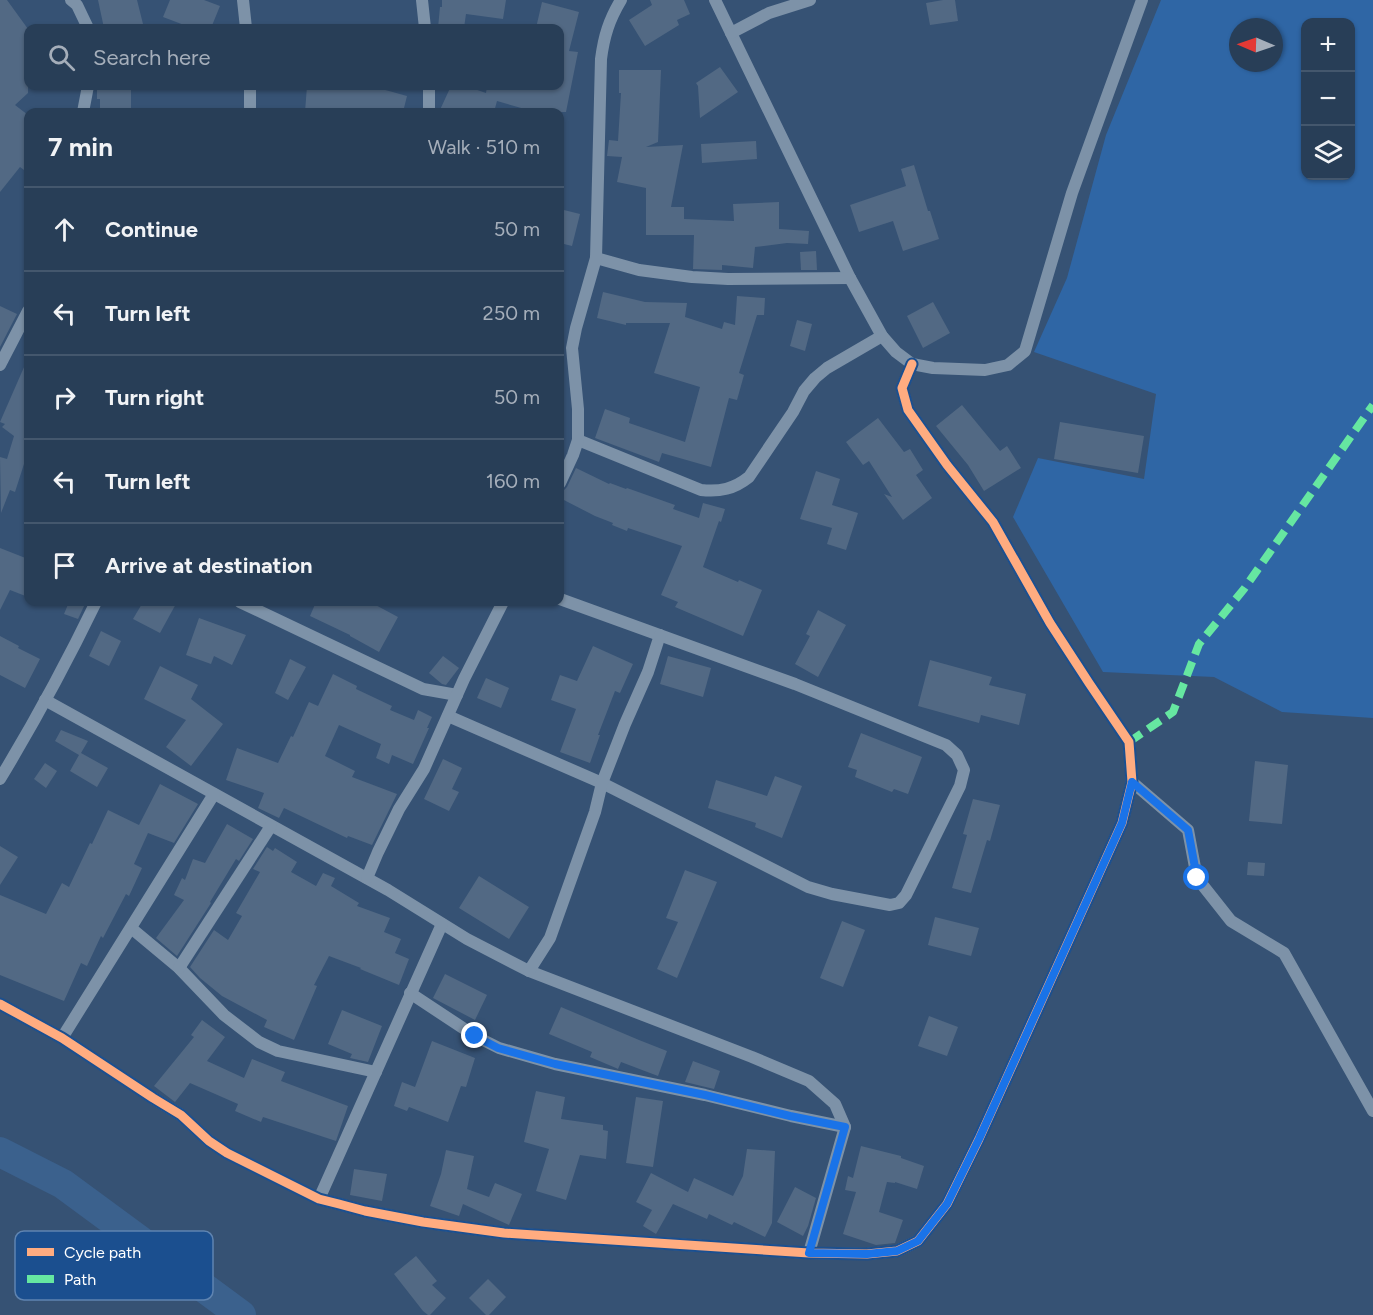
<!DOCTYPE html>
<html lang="en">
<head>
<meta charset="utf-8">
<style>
	body { margin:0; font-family:Figtree,sans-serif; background:#30455d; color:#f1f3f6 }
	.controls { position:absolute; right:18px; top:18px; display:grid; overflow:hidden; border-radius:12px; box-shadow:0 2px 4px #0004 }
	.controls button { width:54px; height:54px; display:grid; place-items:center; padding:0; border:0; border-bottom:2px solid #44576d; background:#283e57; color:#f1f3f6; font:30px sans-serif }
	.compass { position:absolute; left:1229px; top:18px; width:54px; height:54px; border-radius:50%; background:#283e57; box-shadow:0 2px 4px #0004; rotate:272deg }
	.stop { position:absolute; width:18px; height:18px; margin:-14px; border:4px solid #1a73e8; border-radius:50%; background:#fff }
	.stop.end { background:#1a73e8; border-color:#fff; box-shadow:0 2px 6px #0008 }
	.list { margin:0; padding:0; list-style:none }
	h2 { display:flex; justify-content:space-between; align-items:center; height:78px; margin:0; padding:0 24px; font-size:26px }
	h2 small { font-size:20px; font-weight:400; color:#a5aeba }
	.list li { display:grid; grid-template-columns:39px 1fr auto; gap:18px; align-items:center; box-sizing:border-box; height:84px; padding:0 24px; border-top:2px solid #44576d }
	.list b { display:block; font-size:22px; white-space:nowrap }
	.list em { font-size:20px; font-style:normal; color:#a5aeba }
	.icon { flex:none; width:33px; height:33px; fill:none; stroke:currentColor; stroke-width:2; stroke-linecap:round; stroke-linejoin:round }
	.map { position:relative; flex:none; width:1373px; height:1315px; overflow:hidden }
	.search { position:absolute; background:#283e57; box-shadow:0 2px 4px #0004; left:24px; top:24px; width:540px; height:66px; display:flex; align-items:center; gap:15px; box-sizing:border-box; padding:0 21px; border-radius:12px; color:#a5aeba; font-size:22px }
	.panel { position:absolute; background:#283e57; box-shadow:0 2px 4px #0004; left:24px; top:108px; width:540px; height:498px; border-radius:12px }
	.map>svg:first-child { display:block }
	.green { fill:#2f66a5; fill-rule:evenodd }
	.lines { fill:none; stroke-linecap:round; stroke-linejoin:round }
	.river { stroke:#3b618d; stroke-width:30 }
	.building { fill:#526984 }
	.minor { stroke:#7d92a8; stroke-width:12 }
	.quiet { stroke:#66e7a1; stroke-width:8; stroke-dasharray:15 8; stroke-linecap:butt }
	.cycleway-casing { stroke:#1b4f8f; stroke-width:13 }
	.cycleway { stroke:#ffac80; stroke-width:9 }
	.route { stroke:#1a73e8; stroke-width:8 }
	.key { fill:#1b4f8f; stroke:#5f84b1; stroke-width:1.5 }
	.key-label { font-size:16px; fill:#fff }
</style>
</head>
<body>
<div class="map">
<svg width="1373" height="1315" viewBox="0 0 1373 1315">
	<rect width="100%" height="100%" fill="#365274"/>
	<path class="green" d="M1161 0H1373V718L1282 712 1214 677 1103 672 1013 517 1038 458 1144 479 1156 394 1034 352 1067 278 1106 135ZM1306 22H1350V176H1306ZM1238 27H1274V63H1238Z"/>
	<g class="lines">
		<path class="river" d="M0 1152 63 1184 241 1315"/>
	</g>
	<g class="building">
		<path d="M0 0H7L28 29V93L15 105 28 115V173L20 167 0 192Z"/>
		<path d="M98 0H137L144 28H104Z"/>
		<path d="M170 0H204L220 6 211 28H192L163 17Z"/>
		<path d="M442 0H506L503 19 466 14 464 28H438L440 7H442Z"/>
		<path d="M650 0H684L690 14 677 20 679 25 645 46 629 20 652 5Z"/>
		<path d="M943 0H955L958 21 930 25 926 3Z"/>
		<path d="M542 2 579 12 569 51 578 52 566 112H535L497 101 494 112H439L451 86H466L486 93 487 86H560V28H536Z"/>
		<path d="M720 67 738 92 700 118 698 86 696 83Z"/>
		<path d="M619 70H661L658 142 646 147 683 145 671 207H684V219L734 221 733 204 779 202V229L809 231 808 244 787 243 755 247 753 268 722 265V270L693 269 694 235H646V188L617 182 622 157 607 156 609 140 618 141 621 93H619Z"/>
		<path d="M97 86H131V112H100V99H97Z"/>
		<path d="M307 86H371L407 96 403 112H305Z"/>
		<path d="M756 141 757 159 702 163 701 144Z"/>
		<path d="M914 165 928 211H930L939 239 903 251 893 221 859 232 850 205 906 186 901 169Z"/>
		<path d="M560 209 580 214 572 246 560 243Z"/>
		<path d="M816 251 817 270H801L800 252Z"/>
		<path d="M603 292 645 302 687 303 685 317 722 329 724 322 735 325 737 296 765 298 764 315H757L739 373 744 375 737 400 729 398 711 467 662 453 659 462 595 438 605 409 630 418 629 423 685 442 700 387 654 373 670 323H626V325L597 318Z"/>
		<path d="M933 302 950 333 923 348 907 316Z"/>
		<path d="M0 306 17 314 0 347Z"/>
		<path d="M797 320 812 324 805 351 790 346Z"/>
		<path d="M28 358V465L24 464 15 492 10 490 1 513 0 457 7 459 14 436 2 427 5 424 0 422Z"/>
		<path d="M962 405 1000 451 1007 446 1021 468 984 491 968 465 936 426Z"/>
		<path d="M878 418 904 452 910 449 923 470 916 475 932 498 903 520 884 494 892 497 869 461 863 465 846 442Z"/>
		<path d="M1060 422 1144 436 1138 473 1054 459Z"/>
		<path d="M576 468 609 484 610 483 626 489 627 488 675 505 673 509 699 518 703 503 725 509 721 522 719 521 703 567 738 582 739 580 762 590 743 636 675 607 678 602 661 595 682 546 628 528 627 531 612 525 613 523 595 516 560 498V491L564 490 567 487Z"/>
		<path d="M816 471 840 479 832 505 858 513 846 550 827 544 832 528 800 519Z"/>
		<path d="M0 548 28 559V597L10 590 0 610Z"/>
		<path d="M69 602H86L78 619 64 614Z"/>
		<path d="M143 602H177L160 633 133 619Z"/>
		<path d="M316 602H370L398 617 379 652 350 636V635L310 616Z"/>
		<path d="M818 610 846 625 818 677 795 664 810 636 806 634Z"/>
		<path d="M199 618 246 635 232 665 214 656 211 664 186 655Z"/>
		<path d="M101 631 121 641 109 666 89 656Z"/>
		<path d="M0 636 19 646 18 648 40 659 25 688 0 675Z"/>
		<path d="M593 646 633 664 620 693 615 691 598 735H600L590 763 560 752 576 709 551 700 560 675 577 681Z"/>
		<path d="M443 656 459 668 446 685 442 684 429 673Z"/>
		<path d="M668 656 711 668 703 697 660 684Z"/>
		<path d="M290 659 306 667 288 700 275 693Z"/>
		<path d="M930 660 992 677 989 685 1026 694 1019 725 981 715 979 723 918 706Z"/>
		<path d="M160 666 198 685 191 699 223 724 191 766 166 747 186 720 144 699Z"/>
		<path d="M333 674 357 686 356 689 392 706 390 710 414 720 418 710 432 717 427 728H429L413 764 392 755 389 764 376 758 381 744 339 725 325 756 355 771 352 777 397 794 372 845 348 836 347 838 284 808 279 818 258 808 264 793 226 780 237 748 278 763 291 736 293 737 309 702 318 706Z"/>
		<path d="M486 678 509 688 501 708 477 698Z"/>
		<path d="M61 730 88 741 81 753 108 768 97 787 70 771 79 755 55 741Z"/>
		<path d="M861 733 922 757 908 794 894 789 892 792 855 777 857 770 848 767Z"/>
		<path d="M443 759 462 768 452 789 459 792 449 811 424 799Z"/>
		<path d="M1255 761 1288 765 1282 824 1249 821Z"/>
		<path d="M45 763 57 771 46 788 34 779Z"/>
		<path d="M775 776 802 786 782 838 755 827 756 823 708 808 716 780 767 796Z"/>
		<path d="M160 784 198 804 174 843 148 833 134 864 142 868 129 896 126 894 103 938 101 936 87 966 81 963 64 1001 0 975V895L46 914 62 883 69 887 90 843 92 844 108 810 139 825Z"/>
		<path d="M973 799 1000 805 990 841 987 840 971 893 952 888 967 835 963 834Z"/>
		<path d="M227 824 253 839 239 861 236 859 210 902 211 903 177 956 156 938 184 900 174 895 182 878 185 880 193 859 205 863Z"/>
		<path d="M0 846 18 857 0 885Z"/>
		<path d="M267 847 273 851 275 848 297 862 291 872 316 886 323 873 335 878 331 886 359 903 357 906 390 918 384 932 401 939 395 953 409 959 399 985 360 969 361 968 329 956 314 985 317 986 294 1040 264 1027 267 1020 222 996 200 978 190 967 214 930 228 940 242 916 236 913 260 872 253 869Z"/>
		<path d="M1248 862 1265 863 1264 876 1247 875Z"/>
		<path d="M685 870 717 882 677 978 657 969 678 922 666 918Z"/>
		<path d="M479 876 529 907 509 939 459 908Z"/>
		<path d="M935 917 979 928 971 956 928 945Z"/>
		<path d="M842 921 865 930 843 987 820 978Z"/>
		<path d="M445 974 487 995 475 1020 433 998Z"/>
		<path d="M561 1007 639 1040 667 1051 658 1076 621 1062 618 1069 616 1068 590 1057 592 1052 549 1034Z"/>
		<path d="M342 1010 382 1026 368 1062 350 1058 352 1054 328 1044Z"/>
		<path d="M929 1016 958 1027 947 1056 918 1046Z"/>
		<path d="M202 1020 225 1037 207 1061 244 1078 252 1059 285 1072 281 1081 348 1106 336 1141 263 1117 261 1122 235 1111 238 1104 190 1083 175 1102 154 1086 194 1037 191 1035Z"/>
		<path d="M432 1041 475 1058 466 1087 461 1086 448 1122 409 1107 407 1111 394 1106 402 1082 415 1087Z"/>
		<path d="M693 1061 720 1071 714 1089 685 1082Z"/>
		<path d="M536 1091 565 1097 561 1119 603 1125V1130L608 1131 606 1159 580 1155 566 1200 536 1191 549 1149 524 1142Z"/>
		<path d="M636 1097 663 1101 653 1167 626 1163Z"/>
		<path d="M861 1146 901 1156V1158L924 1166 917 1189 895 1182V1183L887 1182 879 1212 903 1220 895 1243 876 1245 843 1234 856 1192 845 1190 848 1176 853 1178Z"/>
		<path d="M747 1149 775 1151 772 1223 765 1237 734 1222 732 1225 709 1214 707 1219 673 1204 656 1234 643 1226 652 1210 636 1202 651 1173 688 1192 694 1178 733 1196 743 1176Z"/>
		<path d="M446 1150 474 1156 467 1189 489 1197 495 1183 522 1194 509 1225 463 1204 459 1216 430 1206 441 1174Z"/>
		<path d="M354 1169 387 1174 382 1201 350 1195Z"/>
		<path d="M795 1187 816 1198 808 1226 803 1236 777 1222Z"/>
		<path d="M416 1256 437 1281 432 1285 446 1298 430 1315H428L423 1311 394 1274Z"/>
		<path d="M488 1279 506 1297 489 1315H486L469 1298Z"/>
	</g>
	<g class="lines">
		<g class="minor">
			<path d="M71 0 77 5 88 28"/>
			<path d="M243 0 246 28"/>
			<path d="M422 0 425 28"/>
			<path d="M715 0 850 278 882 336 896 352 912 364 933 368 985 370 1008 365 1025 351 1072 193 1142 0"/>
			<path d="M731 33 769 13 810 0"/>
			<path d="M83 112 88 86"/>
			<path d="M250 112V86"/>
			<path d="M429 112V86"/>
			<path d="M596 258 639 270 692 277 728 279 850 278"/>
			<path d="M0 365 28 311"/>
			<path d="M578 440 701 490C720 492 734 489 749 477L793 412 804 391 815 378 827 368 882 336"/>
			<path d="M560 483 573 455 578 440V409L572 348 576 328 596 258 601 59C604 36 609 20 621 0"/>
			<path d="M240 602 423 689 457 695"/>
			<path d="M45 700 388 890 467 939 529 971 752 1057 809 1081 835 1104 845 1127 809 1253"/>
			<path d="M448 716 602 783 808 887 832 894 890 905 899 903 906 895 960 786 964 770 957 755 946 745 795 684 560 599"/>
			<path d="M0 779C35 721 67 662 96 602"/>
			<path d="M1132 782 1188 830 1197 878 1231 921 1284 953 1373 1111"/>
			<path d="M367 878 378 852 399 809 424 769 464 679 503 602"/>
			<path d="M131 928 179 968 224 1015 259 1042 278 1051 376 1072"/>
			<path d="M179 968 271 826"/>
			<path d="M529 971 550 938 595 812 602 783 625 724 648 672 660 635"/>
			<path d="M410 993 475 1036 499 1048 555 1064 705 1095 791 1116 845 1127"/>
			<path d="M0 1004 62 1038 153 1098 181 1115 209 1141 227 1153 319 1199 339 1204 365 1211 423 1222 504 1233 809 1253 867 1254 897 1251 918 1241 947 1204 979 1139 1122 823 1132 782 1129 742 1089 683 1050 623 993 522 947 465 908 410 902 388 912 364"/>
			<path d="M62 1038 214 794"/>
			<path d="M319 1199 442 924"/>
		</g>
		<path class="quiet" d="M1129 742 1173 712 1199 644 1244 589 1373 405"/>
		<g class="cycleway-casing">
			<path id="cycleway" d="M0 1004 62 1038 153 1098 181 1115 209 1141 227 1153 319 1199 339 1204 365 1211 423 1222 504 1233 809 1253 867 1254 897 1251 918 1241 947 1204 979 1139 1122 823 1132 782 1129 742 1089 683 1050 623 993 522 947 465 908 410 902 388 912 364"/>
		</g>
		<use href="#cycleway" class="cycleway"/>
	</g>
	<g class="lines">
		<path class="route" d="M475 1036 498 1048 555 1064 705 1095 790 1116 845 1127 809 1253 867 1254 897 1251 918 1241 947 1204 979 1139 1122 823 1132 782 1188 830 1197 878"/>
	</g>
	<rect x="15" y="1231" width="198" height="69" rx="9" class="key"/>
	<rect x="27" y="1248" width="27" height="8" fill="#ffac80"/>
	<rect x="27" y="1275" width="27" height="8" fill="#66e7a1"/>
	<g class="key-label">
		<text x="64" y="1258">Cycle path</text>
		<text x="64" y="1285">Path</text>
	</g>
</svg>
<div class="controls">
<button>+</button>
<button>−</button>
<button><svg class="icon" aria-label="layers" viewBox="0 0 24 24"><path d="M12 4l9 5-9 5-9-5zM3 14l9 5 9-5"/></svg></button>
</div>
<svg class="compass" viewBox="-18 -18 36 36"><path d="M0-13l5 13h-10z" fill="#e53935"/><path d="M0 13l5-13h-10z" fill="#a5aeba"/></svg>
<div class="stop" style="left:1197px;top:878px"></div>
<div class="stop end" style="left:475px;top:1036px"></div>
<div class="search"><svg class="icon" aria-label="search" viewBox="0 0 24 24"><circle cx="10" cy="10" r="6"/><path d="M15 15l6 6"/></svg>Search here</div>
<section class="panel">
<h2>7 min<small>Walk · 510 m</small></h2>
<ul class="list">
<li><svg class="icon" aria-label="ahead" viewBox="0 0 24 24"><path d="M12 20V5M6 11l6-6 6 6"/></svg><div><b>Continue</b></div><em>50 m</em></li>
<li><svg class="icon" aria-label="left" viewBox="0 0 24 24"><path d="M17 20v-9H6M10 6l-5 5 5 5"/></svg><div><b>Turn left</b></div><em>250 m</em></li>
<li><svg class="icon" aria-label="right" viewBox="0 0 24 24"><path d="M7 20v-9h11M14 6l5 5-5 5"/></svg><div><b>Turn right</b></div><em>50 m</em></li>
<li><svg class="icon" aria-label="left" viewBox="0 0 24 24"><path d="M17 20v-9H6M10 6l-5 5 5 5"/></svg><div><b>Turn left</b></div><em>160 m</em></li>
<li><svg class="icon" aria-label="arrive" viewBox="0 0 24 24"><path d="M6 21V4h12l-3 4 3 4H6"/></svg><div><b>Arrive at destination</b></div></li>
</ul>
</section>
</div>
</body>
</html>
